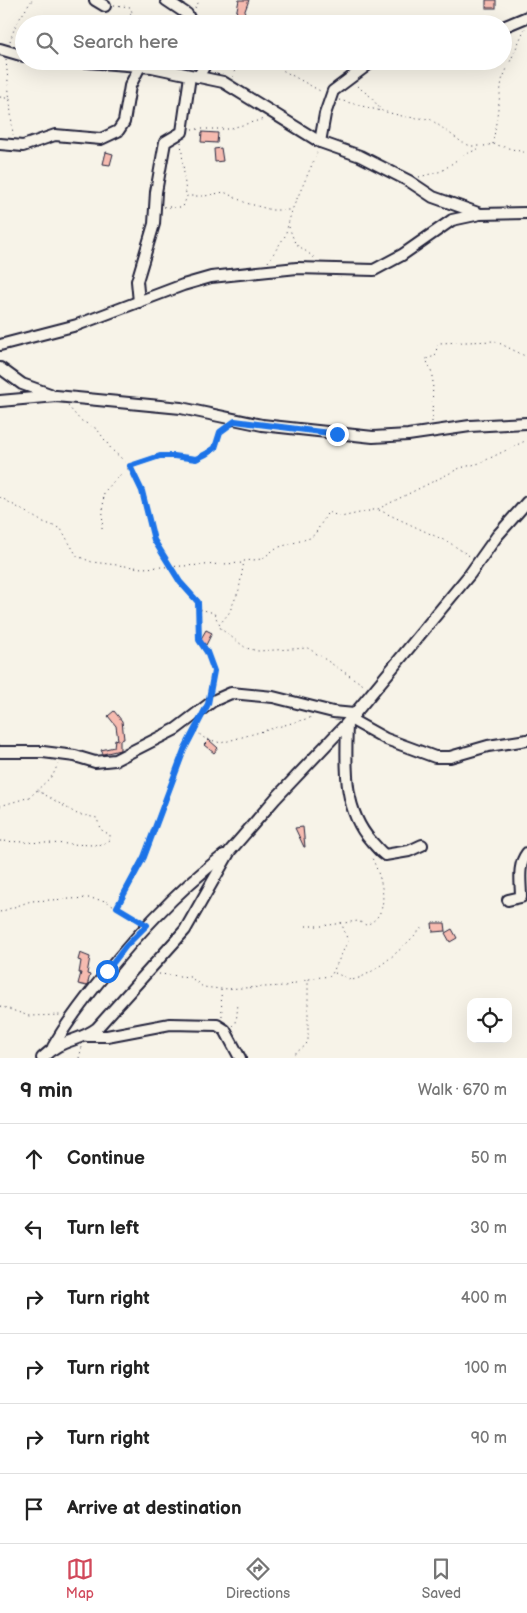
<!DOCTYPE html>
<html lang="en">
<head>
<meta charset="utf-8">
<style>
	body { margin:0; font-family:"Balsamiq Sans",sans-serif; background:#f2f2f2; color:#222 }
	.controls { position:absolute; right:15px; bottom:15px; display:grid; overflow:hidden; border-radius:10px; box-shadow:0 5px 20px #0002 }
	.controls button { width:45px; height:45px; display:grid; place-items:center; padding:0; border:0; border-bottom:1px solid #e0e0e0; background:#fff; color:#222; font:25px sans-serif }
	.stop { position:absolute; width:15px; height:15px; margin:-11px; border:4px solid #1a73e8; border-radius:50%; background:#fff }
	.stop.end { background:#1a73e8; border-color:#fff; box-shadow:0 1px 5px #0008 }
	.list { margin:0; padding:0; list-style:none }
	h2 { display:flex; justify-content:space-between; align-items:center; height:65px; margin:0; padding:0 20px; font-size:21px }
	h2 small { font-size:16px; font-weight:400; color:#767676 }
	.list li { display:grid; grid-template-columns:32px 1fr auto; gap:15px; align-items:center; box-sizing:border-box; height:70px; padding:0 20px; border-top:1px solid #e0e0e0 }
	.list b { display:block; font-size:19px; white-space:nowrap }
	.list em { font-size:16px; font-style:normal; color:#767676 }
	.icon { flex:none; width:28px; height:28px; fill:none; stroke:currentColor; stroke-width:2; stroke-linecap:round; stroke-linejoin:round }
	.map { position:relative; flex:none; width:527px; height:1058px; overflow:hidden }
	.search { position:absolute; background:#fff; box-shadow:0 5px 20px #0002; left:15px; right:15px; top:15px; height:55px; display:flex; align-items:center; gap:12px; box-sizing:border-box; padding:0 18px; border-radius:28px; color:#767676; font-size:19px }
	.sheet { height:485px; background:#fff }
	nav { display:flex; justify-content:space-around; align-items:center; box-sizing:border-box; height:70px; border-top:1px solid #e0e0e0; background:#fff; font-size:14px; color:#767676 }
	nav a { display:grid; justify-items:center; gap:2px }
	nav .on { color:#d1495b }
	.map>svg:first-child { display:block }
	.building { fill:#f6bbb0; stroke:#22223b }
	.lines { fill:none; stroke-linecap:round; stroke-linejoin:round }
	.minor-casing { stroke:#22223b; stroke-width:14 }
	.path { stroke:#22223b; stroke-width:1; stroke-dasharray:1 4; stroke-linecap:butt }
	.minor { stroke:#f7f3e8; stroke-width:10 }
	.route { stroke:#1a73e8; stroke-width:6 }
</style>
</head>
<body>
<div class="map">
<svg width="527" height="1058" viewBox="0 0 527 1058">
	<rect width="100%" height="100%" fill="#f7f3e8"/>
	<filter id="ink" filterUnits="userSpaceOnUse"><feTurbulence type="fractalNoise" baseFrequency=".02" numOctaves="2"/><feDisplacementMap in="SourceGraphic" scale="10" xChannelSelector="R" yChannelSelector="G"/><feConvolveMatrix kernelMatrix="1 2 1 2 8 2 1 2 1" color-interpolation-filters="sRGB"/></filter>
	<g filter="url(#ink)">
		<g class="building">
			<path d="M239 0H249L240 24H234Z"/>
			<rect x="486" y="0" width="10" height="8"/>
			<path d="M202 132 218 133 217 143 201 142Z"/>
			<path d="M221 148 223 161 215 162 214 149Z"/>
			<path d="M106 152 113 154 110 165 103 164Z"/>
			<path d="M206 630 212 633 206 645 199 642Z"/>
			<path d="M114 711 122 721 124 739 120 740V750L103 754 101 750 114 747 115 739 118 740 116 726 108 716Z"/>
			<path d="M209 740 218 748 214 753 204 745Z"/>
			<path d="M303 827 305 847H304L295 828Z"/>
			<path d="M432 923H445L446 931 433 932Z"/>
			<path d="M452 929 457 938 450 942 445 933Z"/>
			<path d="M80 953 90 957 87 974 90 975 87 986 78 984 81 973H79L81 961 78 960Z"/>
		</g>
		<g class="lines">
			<g class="minor-casing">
				<g id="minor">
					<path d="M95 0 105 6"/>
					<path d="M166 0 187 14 192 24"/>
					<path d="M503 27 527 17"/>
					<path d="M0 49 24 56"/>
					<path d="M75 61 152 67 223 82 320 142 360 156 409 181 433 197 478 213"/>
					<path d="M198 77 204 67 203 61"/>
					<path d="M320 142 325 114 333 91 373 61"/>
					<path d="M0 144 23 146 55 135 101 139 118 131 124 122 130 86 140 66"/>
					<path d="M139 302 137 281 154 224 156 192 165 142 182 132 190 76"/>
					<path d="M0 345 77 325 183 285 211 277 297 268 374 270 402 255 452 220 480 214 527 213"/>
					<path d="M0 368 22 384 50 394"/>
					<path d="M0 401 56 396 181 408 262 425 373 437 408 435 470 426 527 423"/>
					<path d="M350 719 386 739 435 757H450L488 746 527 740"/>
					<path d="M347 723C346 764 342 808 371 841 376 846 379 851 385 855L409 851 422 845"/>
					<path d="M0 752H43L75 756 95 762 115 760 176 729 213 701 231 693 273 697 333 712 354 714"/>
					<path d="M508 900 521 897C521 882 517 866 527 853"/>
					<path d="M87 1036H107L170 1024 217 1025 225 1030 240 1058"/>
					<path d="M53 1047C65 1025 79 1007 94 988 134 938 174 893 224 855"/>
					<path d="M42 1058C62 1038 77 1043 97 1028L177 939 185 930 230 851 275 799 347 723 470 574 497 536 527 502"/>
				</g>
			</g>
			<g class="path">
				<path d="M114 5 130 7 134 17 150 24"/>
				<path d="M195 8 200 0"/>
				<path d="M128 24 131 12"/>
				<path d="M10 41 16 24 32 0"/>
				<path d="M6 60 13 135"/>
				<path d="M266 61 322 92"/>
				<path d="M233 77 237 61"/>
				<path d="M357 86 370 96 382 111 406 117 430 119 463 143 471 146H482"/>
				<path d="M0 97 11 99"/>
				<path d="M339 100 381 111"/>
				<path d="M192 129H228L264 119"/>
				<path d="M181 142 186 195"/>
				<path d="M493 144 502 80 525 28"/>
				<path d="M484 146 493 144 527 153"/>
				<path d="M419 177 442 171 462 156 480 148"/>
				<path d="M164 207H183L187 196H205L224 192 246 203 272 210H292"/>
				<path d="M289 227 295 243 316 259"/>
				<path d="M268 262 285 236 292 210 318 151"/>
				<path d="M68 406 80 420 97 429 112 450 130 466 142 491 154 541 180 581 197 599 200 609 214 613 221 629 246 648 258 651 308 648 365 686"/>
				<path d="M432 422 433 376 426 359 435 356 438 343 495 341 527 357"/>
				<path d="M0 497 41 521 61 529 77 556 92 562 142 568 243 563"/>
				<path d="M379 510 450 543 471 557"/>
				<path d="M102 529 104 492 124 471 137 463 159 457 174 455 196 459 215 448 220 431 226 427"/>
				<path d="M200 610C200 617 197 637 200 642 211 666 216 664 210 692"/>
				<path d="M219 625 229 613 239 590 244 561 262 559 276 548 310 538 315 534 328 512 341 517 378 509 460 468 480 463 527 440"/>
				<path d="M196 731 204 738 221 743 313 717"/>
				<path d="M0 806 30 797 53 775 58 764"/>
				<path d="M0 841 93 845 104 844 110 840V835L100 829 97 818 77 814 37 790"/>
				<path d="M117 907 143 857 184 750 199 723"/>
				<path d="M0 912 31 901 89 898 106 901 140 921"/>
				<path d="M306 926H322L358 921 366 925C394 914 381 876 371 856"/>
				<path d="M335 973 351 980C371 978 409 943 422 927"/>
				<path d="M159 974 190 977 203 987 221 989 285 986 313 978 331 976 348 941 341 922"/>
				<path d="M221 990 222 1016"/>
				<path d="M0 1006 29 1016 62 1015"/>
				<path d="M233 1026 236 1023 238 1004"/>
				<path d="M79 1058 82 1047"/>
				<path d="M293 1058 294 1054 305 1046 308 1041V979"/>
			</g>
			<use href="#minor" class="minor"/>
		</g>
	</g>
	<g class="lines" filter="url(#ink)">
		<path class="route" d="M107 971 126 946 147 925 117 907 144 857 184 750 208 704 214 671 207 652 199 640 198 602 180 582 154 540 142 491 130 466 160 456H174L196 459 206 454 215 448 220 432 235 421 337 434"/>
	</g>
</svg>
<div class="controls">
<button><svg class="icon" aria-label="locate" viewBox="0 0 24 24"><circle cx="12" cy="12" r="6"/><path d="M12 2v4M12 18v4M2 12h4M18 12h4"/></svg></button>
</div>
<div class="stop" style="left:107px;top:971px"></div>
<div class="stop end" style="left:337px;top:434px"></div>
<div class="search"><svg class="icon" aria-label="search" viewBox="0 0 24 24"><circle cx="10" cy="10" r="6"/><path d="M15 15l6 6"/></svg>Search here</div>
</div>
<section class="sheet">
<h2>9 min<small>Walk · 670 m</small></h2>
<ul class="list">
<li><svg class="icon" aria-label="ahead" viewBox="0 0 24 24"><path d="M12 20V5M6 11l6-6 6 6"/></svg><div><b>Continue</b></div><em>50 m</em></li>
<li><svg class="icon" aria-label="left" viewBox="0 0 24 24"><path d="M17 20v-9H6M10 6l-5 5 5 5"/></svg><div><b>Turn left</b></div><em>30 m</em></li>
<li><svg class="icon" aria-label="right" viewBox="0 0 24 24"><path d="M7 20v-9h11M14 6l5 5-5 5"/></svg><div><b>Turn right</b></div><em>400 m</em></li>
<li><svg class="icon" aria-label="right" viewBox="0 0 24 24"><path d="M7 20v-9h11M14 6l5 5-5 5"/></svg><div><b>Turn right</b></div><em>100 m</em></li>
<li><svg class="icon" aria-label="right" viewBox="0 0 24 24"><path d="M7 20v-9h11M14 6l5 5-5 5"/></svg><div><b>Turn right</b></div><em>90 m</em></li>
<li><svg class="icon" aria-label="arrive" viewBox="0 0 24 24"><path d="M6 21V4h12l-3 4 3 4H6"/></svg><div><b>Arrive at destination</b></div></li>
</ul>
</section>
<nav>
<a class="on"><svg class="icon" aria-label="map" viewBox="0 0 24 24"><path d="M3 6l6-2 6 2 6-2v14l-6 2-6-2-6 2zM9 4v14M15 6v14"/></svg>Map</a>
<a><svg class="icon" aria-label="directions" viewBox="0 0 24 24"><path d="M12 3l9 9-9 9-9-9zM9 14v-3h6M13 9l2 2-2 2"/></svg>Directions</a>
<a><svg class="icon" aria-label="saved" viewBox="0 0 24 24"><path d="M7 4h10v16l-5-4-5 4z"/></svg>Saved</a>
</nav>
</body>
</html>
